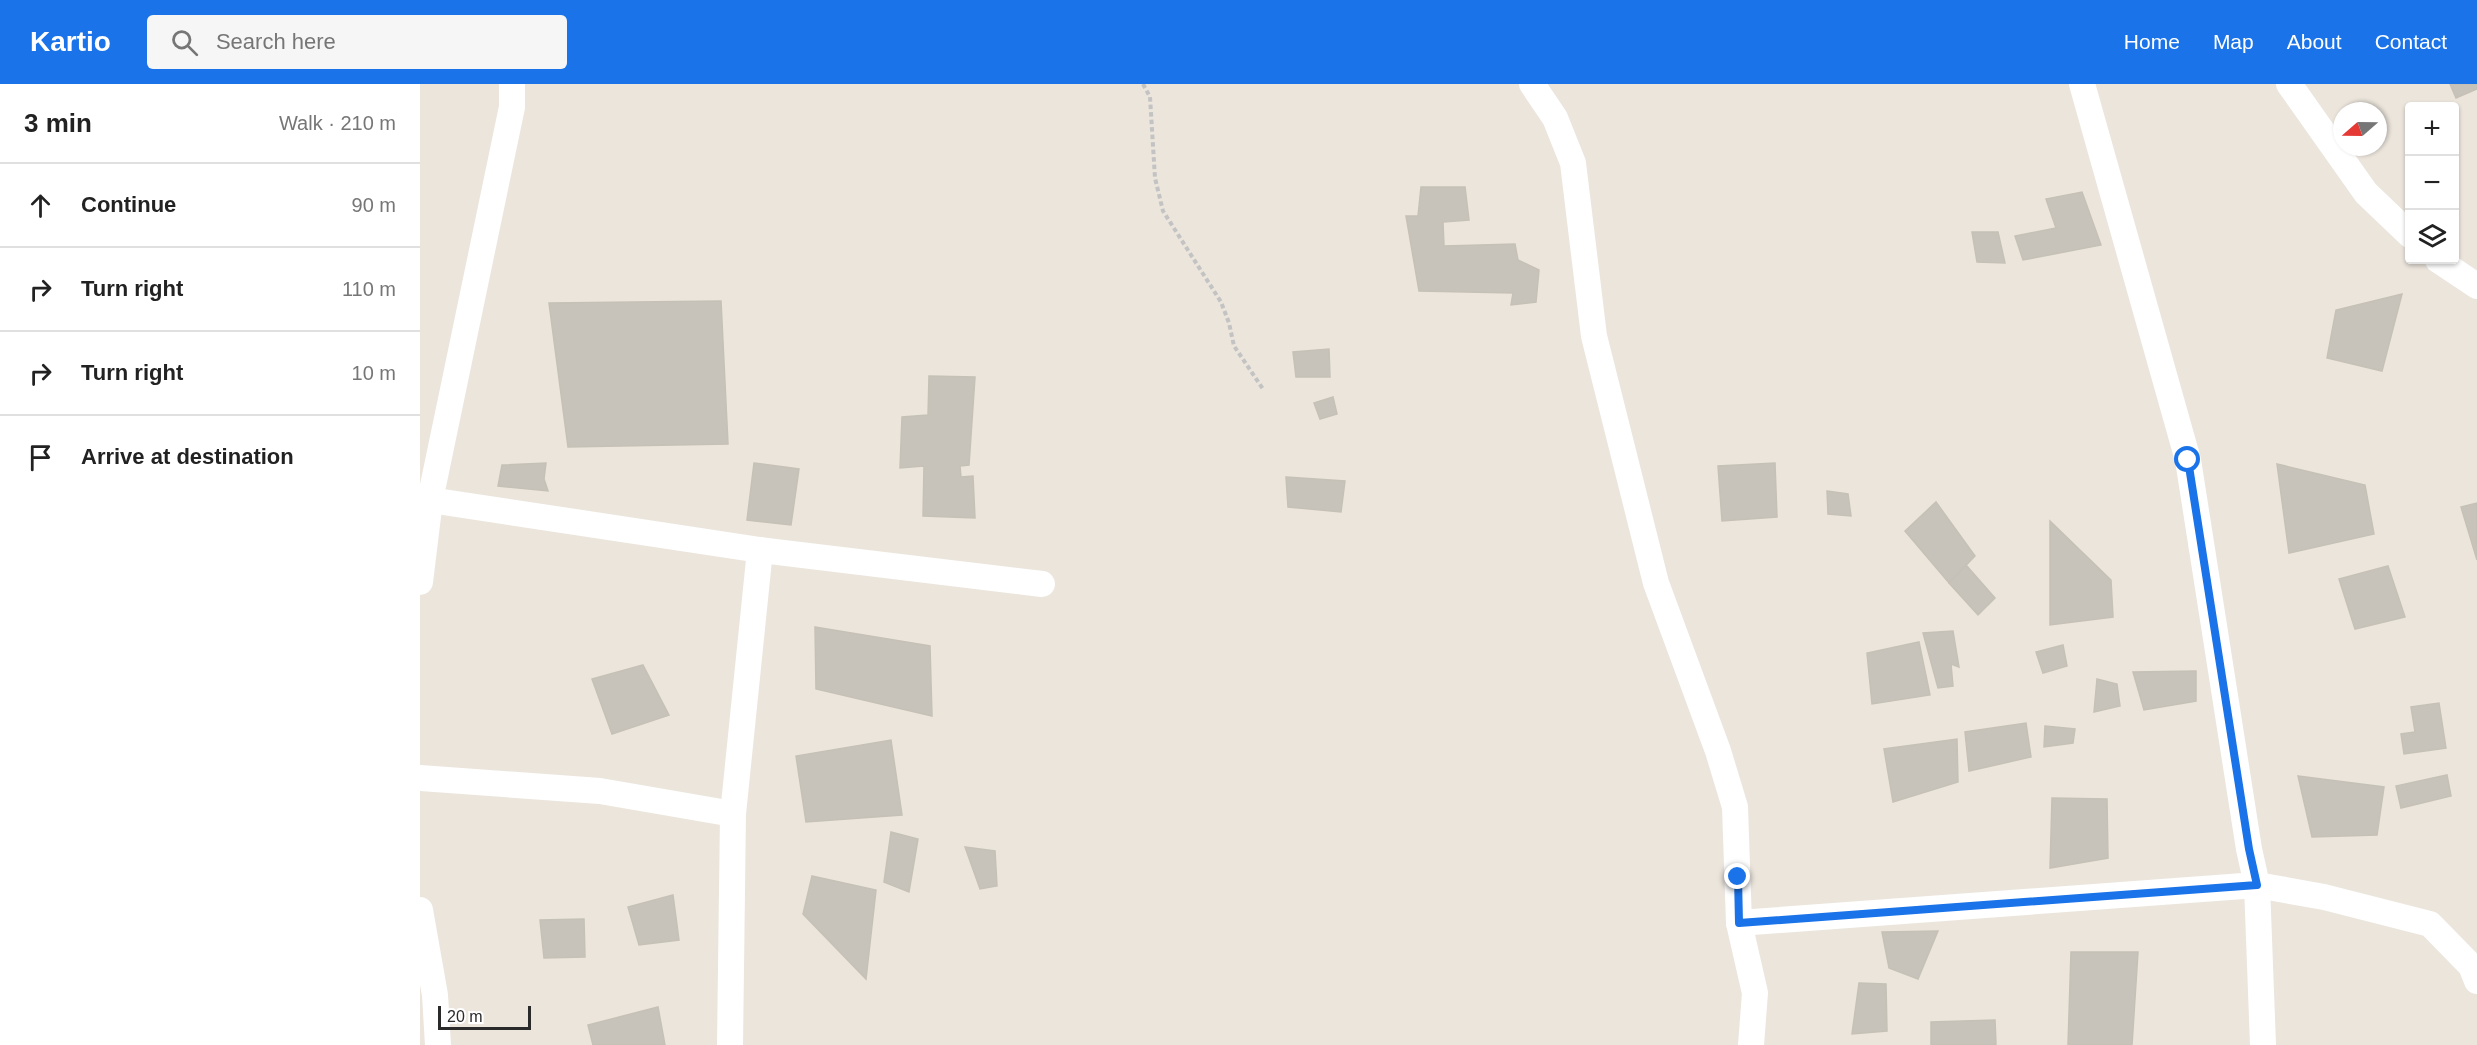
<!DOCTYPE html>
<html lang="en">
<head>
<meta charset="utf-8">
<style>
	body { margin:0; font-family:Helvetica,sans-serif; background:#f6f6f6; color:#222 }
	.controls { position:absolute; right:18px; top:18px; display:grid; overflow:hidden; border-radius:6px; box-shadow:0 2px 4px #0004 }
	.controls button { width:54px; height:54px; display:grid; place-items:center; padding:0; border:0; border-bottom:2px solid #e0e0e0; background:#fff; color:#222; font:30px sans-serif }
	.compass { position:absolute; left:1913px; top:18px; width:54px; height:54px; border-radius:50%; background:#fff; box-shadow:0 2px 4px #0004; rotate:250deg }
	.scale { position:absolute; left:18px; bottom:15px; width:93px; box-sizing:border-box; padding-left:6px; border:3px solid #2a2a2a; border-top:0; font-size:16px; line-height:21px; white-space:nowrap; color:#2a2a2a; -webkit-text-stroke:4px #fff; paint-order:stroke }
	.stop { position:absolute; width:18px; height:18px; margin:-14px; border:4px solid #1a73e8; border-radius:50%; background:#fff }
	.stop.end { background:#1a73e8; border-color:#fff; box-shadow:0 2px 6px #0008 }
	.list { margin:0; padding:0; list-style:none }
	h2 { display:flex; justify-content:space-between; align-items:center; height:78px; margin:0; padding:0 24px; font-size:26px }
	h2 small { font-size:20px; font-weight:400; color:#767676 }
	.list li { display:grid; grid-template-columns:39px 1fr auto; gap:18px; align-items:center; box-sizing:border-box; height:84px; padding:0 24px; border-top:2px solid #e0e0e0 }
	.list b { display:block; font-size:22px; white-space:nowrap }
	.list em { font-size:20px; font-style:normal; color:#767676 }
	.icon { flex:none; width:33px; height:33px; fill:none; stroke:currentColor; stroke-width:2; stroke-linecap:round; stroke-linejoin:round }
	.map { position:relative; flex:none; width:2057px; height:961px; overflow:hidden }
	header { display:flex; align-items:center; gap:36px; box-sizing:border-box; height:84px; padding:0 30px; background:#1a73e8; color:#fff }
	header strong { font-size:28px }
	nav { display:flex; gap:33px; margin-inline-start:auto; font-size:21px }
	.search { width:420px; height:54px; background:#f6f6f6; display:flex; align-items:center; gap:15px; box-sizing:border-box; padding:0 21px; border-radius:6px; color:#767676; font-size:22px }
	main { display:flex }
	aside { flex:1; background:#fff }
	.map>svg:first-child { display:block }
	.building { fill:#c7c3bb; stroke:#c6c1b6; stroke-width:1.5 }
	.lines { fill:none; stroke-linecap:round; stroke-linejoin:round }
	.path { stroke:#c3c3c3; stroke-width:4; stroke-dasharray:4.5 3; stroke-linecap:butt }
	.minor { stroke:#fff; stroke-width:26 }
	.route { stroke:#1a73e8; stroke-width:8 }
</style>
</head>
<body>
<header>
<strong>Kartio</strong>
<div class="search"><svg class="icon" aria-label="search" viewBox="0 0 24 24"><circle cx="10" cy="10" r="6"/><path d="M15 15l6 6"/></svg>Search here</div>
<nav><a>Home</a><a>Map</a><a>About</a><a>Contact</a></nav>
</header>
<main>
<aside>
<h2>3 min<small>Walk · 210 m</small></h2>
<ul class="list">
<li><svg class="icon" aria-label="ahead" viewBox="0 0 24 24"><path d="M12 20V5M6 11l6-6 6 6"/></svg><div><b>Continue</b></div><em>90 m</em></li>
<li><svg class="icon" aria-label="right" viewBox="0 0 24 24"><path d="M7 20v-9h11M14 6l5 5-5 5"/></svg><div><b>Turn right</b></div><em>110 m</em></li>
<li><svg class="icon" aria-label="right" viewBox="0 0 24 24"><path d="M7 20v-9h11M14 6l5 5-5 5"/></svg><div><b>Turn right</b></div><em>10 m</em></li>
<li><svg class="icon" aria-label="arrive" viewBox="0 0 24 24"><path d="M6 21V4h12l-3 4 3 4H6"/></svg><div><b>Arrive at destination</b></div></li>
</ul>
</aside>
<div class="map">
<svg width="2057" height="961" viewBox="0 0 2057 961">
	<rect width="100%" height="100%" fill="#ebe5dc"/>
	<g class="building">
		<path d="M2030 0H2057V5L2036 14Z"/>
		<path d="M1001 103H1045L1049 136 1023 138 1024 162 1095 160 1098 176 1119 186 1116 218 1091 221 1093 209 999 207 986 132H998Z"/>
		<path d="M1662 108 1681 161 1603 176 1595 152 1636 144 1626 115Z"/>
		<path d="M1552 148H1578L1585 179 1557 178Z"/>
		<path d="M1982 210 1962 287 1907 274 1916 226Z"/>
		<path d="M301 217 308 360 148 363 129 219Z"/>
		<path d="M909 265 910 293H876L873 268Z"/>
		<path d="M509 292 555 293 549 381 540 382 541 393 553 392 555 434 503 432 504 382 480 384 482 333 508 331Z"/>
		<path d="M913 313 917 330 900 335 894 319Z"/>
		<path d="M126 379 124 395 128 407 78 402 82 381Z"/>
		<path d="M334 379 379 385 371 441 327 436Z"/>
		<path d="M1355 379 1357 433 1302 437 1298 382Z"/>
		<path d="M1857 380 1945 401 1954 450 1869 469Z"/>
		<path d="M866 393 925 397 921 428 868 423Z"/>
		<path d="M1407 407 1428 410 1431 432 1408 430Z"/>
		<path d="M1516 418 1555 472 1529 499 1485 447Z"/>
		<path d="M2057 419V476L2041 423Z"/>
		<path d="M1630 437 1691 496 1693 533 1630 541Z"/>
		<path d="M1546 481 1575 514 1558 531 1529 499Z"/>
		<path d="M1968 482 1985 533 1935 545 1919 495Z"/>
		<path d="M395 543 510 562 512 632 396 605Z"/>
		<path d="M1533 547 1539 583 1531 580 1533 602 1518 604 1503 549Z"/>
		<path d="M1499 558 1510 611 1452 620 1447 569Z"/>
		<path d="M1643 561 1647 582 1623 589 1616 568Z"/>
		<path d="M223 581 249 631 192 650 172 595Z"/>
		<path d="M1776 587V617L1724 626 1713 588Z"/>
		<path d="M1677 595 1697 600 1700 622 1674 628Z"/>
		<path d="M2019 619 2026 664 1984 670 1981 650 1995 648 1991 623Z"/>
		<path d="M1606 639 1611 673 1549 687 1545 648Z"/>
		<path d="M1625 642 1655 645 1653 659 1624 663Z"/>
		<path d="M1537 655 1538 698 1473 718 1464 665Z"/>
		<path d="M471 656 482 731 386 738 376 672Z"/>
		<path d="M2027 691 2031 712 1981 724 1976 702Z"/>
		<path d="M1878 692 1964 703 1957 751 1892 753Z"/>
		<path d="M1632 714 1687 715 1688 774 1630 784Z"/>
		<path d="M471 748 498 755 489 808 464 798Z"/>
		<path d="M545 763 575 767 577 802 560 805Z"/>
		<path d="M392 792 456 806 446 895 383 830Z"/>
		<path d="M253 811 259 856 219 861 208 823Z"/>
		<path d="M164 835 165 873 124 874 120 836Z"/>
		<path d="M1518 847 1498 895 1469 884 1462 848Z"/>
		<path d="M1651 868H1718L1712 961H1648Z"/>
		<path d="M1439 899 1466 900 1467 947 1432 950Z"/>
		<path d="M238 923 245 961H173L168 941Z"/>
		<path d="M1575 936 1576 961H1511V938Z"/>
	</g>
	<g class="lines">
		<path class="path" d="M723 0 730 13 735 94 743 127 801 218 809 239 814 262 843 305"/>
		<g class="minor">
			<path d="M1112 0 1135 34 1153 79 1174 252 1236 499 1298 667 1315 723 1319 839 1335 909 1331 961"/>
			<path d="M1662 0 1768 376 1829 765 1837 801 1904 813 2010 840 2051 882 2057 897"/>
			<path d="M1869 0 1946 109 1990 151"/>
			<path d="M2018 176 2057 202"/>
			<path d="M10 416 340 466 622 500"/>
			<path d="M0 498 10 416 92 23V0"/>
			<path d="M0 694 180 707 313 730 310 961"/>
			<path d="M313 730 340 466"/>
			<path d="M0 826 15 911 18 961"/>
			<path d="M1319 839 1837 801 1843 961"/>
		</g>
	</g>
	<g class="lines">
		<path class="route" d="M1318 793 1319 839 1837 801 1829 765 1768 376"/>
	</g>
</svg>
<div class="controls">
<button>+</button>
<button>−</button>
<button><svg class="icon" aria-label="layers" viewBox="0 0 24 24"><path d="M12 4l9 5-9 5-9-5zM3 14l9 5 9-5"/></svg></button>
</div>
<svg class="compass" viewBox="-18 -18 36 36"><path d="M0-13l5 13h-10z" fill="#e53935"/><path d="M0 13l5-13h-10z" fill="#767676"/></svg>
<div class="scale">20 m</div>
<div class="stop" style="left:1768px;top:376px"></div>
<div class="stop end" style="left:1318px;top:793px"></div>
</div>
</main>
</body>
</html>
